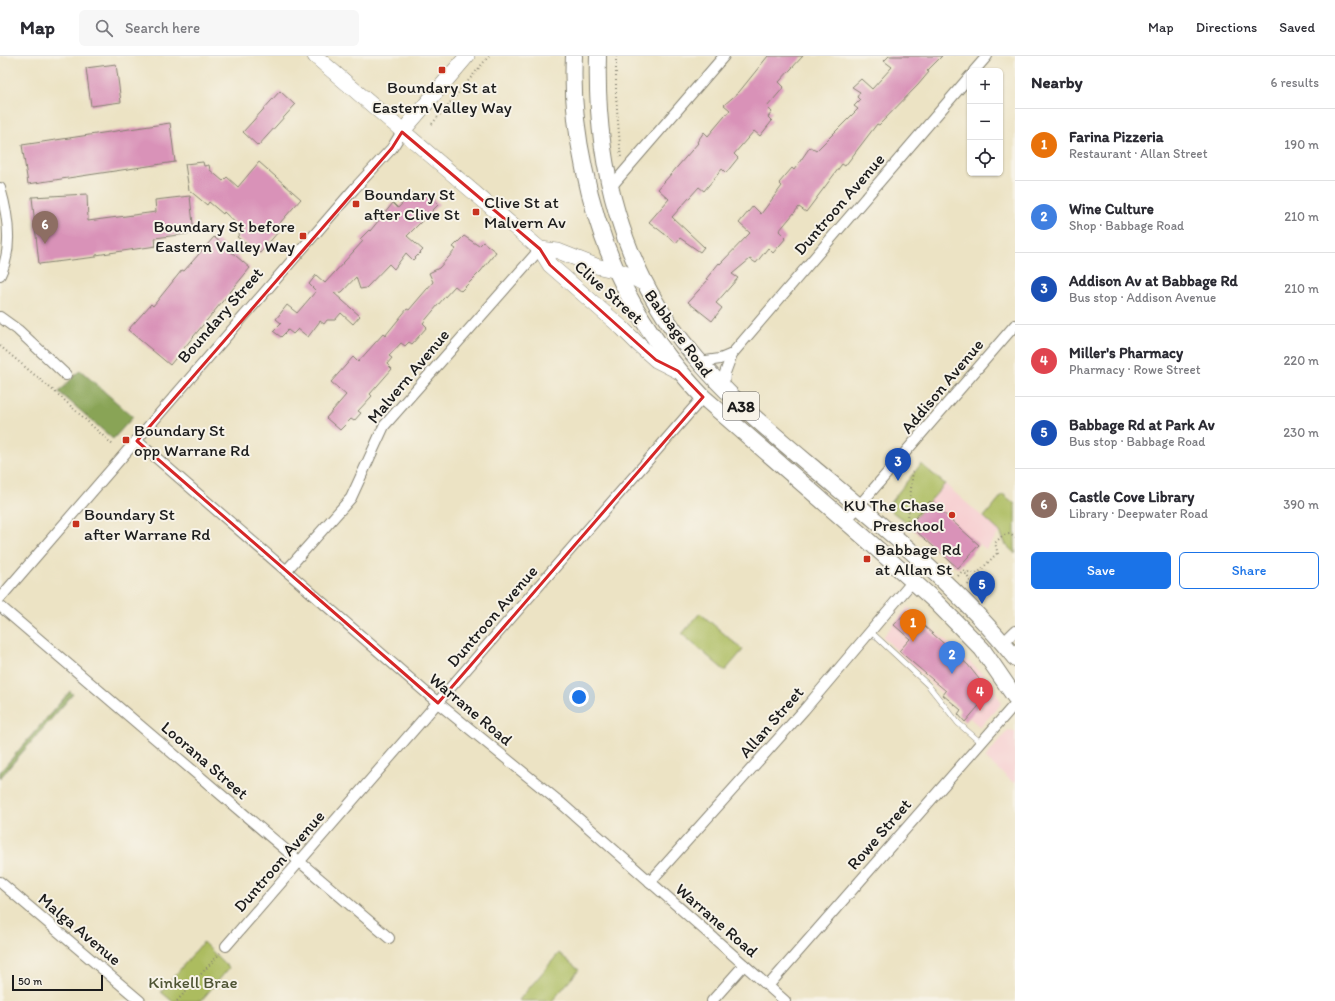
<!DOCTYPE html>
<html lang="en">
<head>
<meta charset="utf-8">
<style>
	body { margin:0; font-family:Itim,sans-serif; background:#f7f7f7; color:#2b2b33 }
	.controls { position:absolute; right:12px; top:12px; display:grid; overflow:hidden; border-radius:6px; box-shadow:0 1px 3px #0004 }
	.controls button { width:36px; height:36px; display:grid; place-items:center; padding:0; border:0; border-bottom:1px solid #e1e1e2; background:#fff; color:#2b2b33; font:20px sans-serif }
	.scale { position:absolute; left:12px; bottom:10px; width:91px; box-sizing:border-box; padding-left:4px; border:2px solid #1c1c1c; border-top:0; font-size:11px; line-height:14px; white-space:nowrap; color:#1c1c1c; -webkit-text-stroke:3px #f7f3e8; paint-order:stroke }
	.you { position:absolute; left:579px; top:641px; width:14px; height:14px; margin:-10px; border:3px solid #fff; border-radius:50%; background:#1a73e8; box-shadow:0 0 0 6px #1a73e833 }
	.badge { display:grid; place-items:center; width:26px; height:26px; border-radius:50%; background:#1a73e8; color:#fff; font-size:13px; font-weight:700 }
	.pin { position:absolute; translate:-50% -33px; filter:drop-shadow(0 1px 2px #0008) }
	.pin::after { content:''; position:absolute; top:21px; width:14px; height:12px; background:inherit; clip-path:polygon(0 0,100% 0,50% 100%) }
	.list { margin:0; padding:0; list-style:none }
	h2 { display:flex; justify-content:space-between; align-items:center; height:52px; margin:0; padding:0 16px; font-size:17px }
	h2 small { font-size:13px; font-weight:400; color:#7c7c81 }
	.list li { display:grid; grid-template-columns:26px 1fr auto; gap:12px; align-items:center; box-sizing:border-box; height:72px; padding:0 16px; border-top:1px solid #e1e1e2 }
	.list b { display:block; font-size:15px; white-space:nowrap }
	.list p { margin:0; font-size:13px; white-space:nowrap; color:#7c7c81 }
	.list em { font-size:13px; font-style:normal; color:#7c7c81 }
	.actions { display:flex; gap:8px; padding:12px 16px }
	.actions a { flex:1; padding:9px 0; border:1px solid #1a73e8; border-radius:6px; text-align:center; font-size:14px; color:#1a73e8 }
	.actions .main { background:#1a73e8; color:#fff }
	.icon { flex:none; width:22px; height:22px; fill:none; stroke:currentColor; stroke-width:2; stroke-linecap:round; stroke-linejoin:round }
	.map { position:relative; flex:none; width:1015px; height:945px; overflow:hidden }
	header { display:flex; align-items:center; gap:24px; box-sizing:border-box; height:56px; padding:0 20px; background:#fff; border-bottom:1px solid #e1e1e2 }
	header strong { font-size:19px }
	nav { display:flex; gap:22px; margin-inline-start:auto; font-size:14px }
	.search { width:280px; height:36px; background:#f7f7f7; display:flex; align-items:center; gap:10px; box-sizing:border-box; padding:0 14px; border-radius:6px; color:#7c7c81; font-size:15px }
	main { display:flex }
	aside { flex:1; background:#fff }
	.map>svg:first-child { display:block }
	.built { fill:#f7cfd1 }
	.green { fill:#acbc5f; stroke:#646c3e }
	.forest { fill:#89a456; stroke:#526039 }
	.building { fill:#d992b8 }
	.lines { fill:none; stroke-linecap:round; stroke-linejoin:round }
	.service-casing { stroke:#848070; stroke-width:6 }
	.minor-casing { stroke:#848070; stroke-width:12 }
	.primary-casing { stroke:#848070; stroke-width:16 }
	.trunk-casing { stroke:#848070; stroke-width:18 }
	.path { stroke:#848070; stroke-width:2; stroke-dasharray:1 3; stroke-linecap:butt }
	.service { stroke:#fff; stroke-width:5 }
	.minor { stroke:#fff; stroke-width:10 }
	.primary { stroke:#fff; stroke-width:15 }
	.trunk { stroke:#fff; stroke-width:16 }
	.marked { fill:none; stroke:#d62828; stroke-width:3; stroke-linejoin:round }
	.poi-dot { fill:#c8321e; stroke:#f7f3e8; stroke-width:1.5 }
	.labels { text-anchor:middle; stroke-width:4; stroke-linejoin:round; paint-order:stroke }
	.shield { fill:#f7f3e8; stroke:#5e5c59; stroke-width:1 }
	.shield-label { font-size:16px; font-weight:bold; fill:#1c1c1c }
	.poi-label { font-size:17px; fill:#1c1c1c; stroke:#f7f3e8; text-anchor:start }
	.street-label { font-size:17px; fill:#1c1c1c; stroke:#f7f3e8 }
	.park-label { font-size:17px; fill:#4e5433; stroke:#f7f3e8 }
</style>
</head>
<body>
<header>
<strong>Map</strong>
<div class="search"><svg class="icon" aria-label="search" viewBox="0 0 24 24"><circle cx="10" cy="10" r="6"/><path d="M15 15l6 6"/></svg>Search here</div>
<nav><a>Map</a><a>Directions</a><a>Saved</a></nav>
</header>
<main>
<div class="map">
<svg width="1015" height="945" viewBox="0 0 1015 945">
	<rect width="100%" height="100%" fill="#f7f3e8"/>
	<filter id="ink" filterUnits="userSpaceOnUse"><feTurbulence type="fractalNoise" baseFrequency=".025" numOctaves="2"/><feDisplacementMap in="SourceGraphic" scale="8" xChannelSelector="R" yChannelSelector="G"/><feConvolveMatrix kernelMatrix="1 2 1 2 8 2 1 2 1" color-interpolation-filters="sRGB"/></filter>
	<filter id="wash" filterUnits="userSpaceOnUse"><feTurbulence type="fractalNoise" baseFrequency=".012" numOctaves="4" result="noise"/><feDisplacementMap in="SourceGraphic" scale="16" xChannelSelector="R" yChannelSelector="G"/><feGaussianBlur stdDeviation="0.9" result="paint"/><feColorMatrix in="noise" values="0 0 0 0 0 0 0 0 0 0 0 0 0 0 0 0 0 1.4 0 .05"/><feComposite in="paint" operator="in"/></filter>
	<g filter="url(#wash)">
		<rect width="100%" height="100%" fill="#ece3c4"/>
		<g class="built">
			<path d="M945 428 1000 476 986 493 971 482 960 493 920 457Z"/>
			<path d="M908 551 987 622 1002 647 980 671 943 639 883 581Z"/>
			<path d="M1008 674 1015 675V728L985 702Z"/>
		</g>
		<g class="green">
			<path d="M921 408 945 428 909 469 890 454 889 448Z"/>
			<path d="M1003 438 1015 448V498L1006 489 1000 476 984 461Z"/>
			<path d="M700 557 743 594 725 615 682 578Z"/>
			<path d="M203 886 229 912 201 945H172L161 936Z"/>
			<path d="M559 897 579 914 552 945H520L519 944Z"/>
		</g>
		<g class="forest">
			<path d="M80 314 133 361 113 383 59 336Z"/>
			<path d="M70 635 73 638 0 722V716Z"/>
		</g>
		<g id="blocks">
			<g class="building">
				<path d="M768 0H803L779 26 784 31 767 51 772 56 768 61 772 65 760 80 754 75 734 98 738 102 726 117 722 113 704 135 699 131 672 161 704 191 700 196 680 182 676 187 649 166 669 143 658 133 698 87 697 86 704 76 708 80 730 54 724 49 739 36Z"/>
				<path d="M889 0H942L927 15 929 16 918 29 879 69 877 68 845 110 842 108 806 156 799 151 779 175 786 182 773 197 768 192 756 207 750 203 732 218 738 222 716 247 722 252 712 265 688 246 708 224 706 223 719 207 720 208 750 177 739 167 753 150 761 158 782 130 779 127 792 112 794 114 810 91 816 95 858 53 854 50 860 44 857 41 860 36 852 31 861 23 872 33 892 11 884 5Z"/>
				<path d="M116 8 121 46 91 50 86 12Z"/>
				<path d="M280 35 295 49 258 90 243 76Z"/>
				<path d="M170 67 175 106 28 128 22 89Z"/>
				<path d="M203 106 204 110 209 109 210 114 223 125 227 121 238 131 259 106 301 143 279 168 276 173 279 175 260 197 237 181 243 174 224 156 223 158 209 146 207 149 189 134 185 108Z"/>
				<path d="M412 137 421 143 427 137 439 148 407 180 423 194 413 204 406 197 394 213 389 208 366 232 360 233 356 221 342 236 334 237 360 260 353 268 341 257 335 264H327L324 268 320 265 308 281 298 273 293 278 288 274 281 281 273 275 281 267 276 263 287 249 297 257 316 235 309 228 316 219 325 227 363 185 360 183 369 174 370 175 393 147 398 152Z"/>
				<path d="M87 138 88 165 156 156 155 144 190 140 194 177 155 182 156 190 96 199V201L39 208 32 141Z"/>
				<path d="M464 180 479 190 483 186 496 196 481 215 461 235 455 230 443 243 423 267 427 271 412 288 409 286 405 290 401 287 389 300 392 302 387 308 392 313 370 338 372 340 358 355 361 357 354 365 351 363 340 374 326 362 346 339 331 326 353 301 358 306 383 278 385 280 407 253 409 254 433 226 429 217 439 212 456 193 453 191Z"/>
				<path d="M214 181 250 212 170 309 128 274 151 248 153 250 182 214 184 215Z"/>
				<path d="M930 445 979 489 958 512 909 469Z"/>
				<path d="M907 555 968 609 990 637 965 666 958 658 961 654 943 639 946 635 899 595 910 583 894 569Z"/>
			</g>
		</g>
	</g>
	<g filter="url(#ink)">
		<use href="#blocks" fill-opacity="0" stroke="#848070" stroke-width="1"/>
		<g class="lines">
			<g class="service-casing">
				<path id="service" d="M870 575 928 629 958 667 980 686"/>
			</g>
			<g class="minor-casing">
				<g id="minor">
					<path d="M974 15 987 0"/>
					<path d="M0 132C8 159 13 193 0 219"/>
					<path d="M610 132 724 0"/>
					<path d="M0 261 18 274 66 319"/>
					<path d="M699 306 720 303 732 298"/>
					<path d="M724 333 725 317 732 298 970 20"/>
					<path d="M137 385 438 647 562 748 785 945"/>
					<path d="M845 466 1015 269"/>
					<path d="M286 515 351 442 384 370 540 193"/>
					<path d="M0 542 354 133 392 92 402 76"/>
					<path d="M0 550 389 882"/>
					<path d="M1003 587 1015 575"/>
					<path d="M0 826 140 945"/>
					<path d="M650 826 804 654 913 525"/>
					<path d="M226 890 703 341"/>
					<path d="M768 930 1015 648"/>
					<path d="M712 945 744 909"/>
				</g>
			</g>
			<g class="primary-casing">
				<g id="primary">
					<path d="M315 0 540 193 550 209 622 272 638 288 656 304 678 315"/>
					<path d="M402 76 467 0"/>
					<path d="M540 193 558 195 596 210 622 216 645 228"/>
				</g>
			</g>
			<g class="trunk-casing">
				<g id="trunk">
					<path d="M574 0C572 38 576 75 584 112 603 204 638 272 703 341L864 481 935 545 982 593 1015 641"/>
					<path d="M598 0C595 107 621 214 692 297 729 342 773 378 817 415 886 473 959 532 1015 602"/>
				</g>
			</g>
			<g class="path">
				<path d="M616 0V41L621 102"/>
				<path d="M432 68 489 0"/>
				<path d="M0 290 61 341 114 390"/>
				<path d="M907 472 913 414"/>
				<path d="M998 498 995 487 1003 479 1010 478 1015 482"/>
				<path d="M958 520 963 514 967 516"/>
				<path d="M968 529 970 525 966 518 967 516 978 517 998 496"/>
				<path d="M177 945 220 897"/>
			</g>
			<use href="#service" class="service"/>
			<use href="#minor" class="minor"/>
			<use href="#primary" class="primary"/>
			<use href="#trunk" class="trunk"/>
		</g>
	</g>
	<path class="marked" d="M402 76 540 193 550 209 638 288 656 304 678 315 703 341 438 647 137 385 392 92Z"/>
	<g class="poi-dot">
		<rect x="438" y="10" width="8" height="8" rx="2"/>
		<rect x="352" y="144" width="8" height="8" rx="2"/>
		<rect x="472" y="152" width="8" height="8" rx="2"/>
		<rect x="299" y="176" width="8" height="8" rx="2"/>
		<rect x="122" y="380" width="8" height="8" rx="2"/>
		<circle cx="952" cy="459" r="4"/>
		<rect x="72" y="464" width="8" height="8" rx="2"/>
		<rect x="863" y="499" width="8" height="8" rx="2"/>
	</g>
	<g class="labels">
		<rect class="shield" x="723" y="336" width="36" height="28" rx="3"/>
		<g class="shield-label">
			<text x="741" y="356">A38</text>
		</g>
		<g class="poi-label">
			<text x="442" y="37" text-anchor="middle">Boundary St at<tspan x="442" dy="20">Eastern Valley Way</tspan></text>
			<text x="364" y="144">Boundary St<tspan x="364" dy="20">after Clive St</tspan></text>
			<text x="484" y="152">Clive St at<tspan x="484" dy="20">Malvern Av</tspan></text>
			<text x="295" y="176" text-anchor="end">Boundary St before<tspan x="295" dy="20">Eastern Valley Way</tspan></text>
			<text x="134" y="380">Boundary St<tspan x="134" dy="20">opp Warrane Rd</tspan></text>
			<text x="944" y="455" text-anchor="end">KU The Chase<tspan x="944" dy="20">Preschool</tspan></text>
			<text x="84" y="464">Boundary St<tspan x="84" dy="20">after Warrane Rd</tspan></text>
			<text x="875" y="499">Babbage Rd<tspan x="875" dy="20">at Allan St</tspan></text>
		</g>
		<g class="street-label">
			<text transform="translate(839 148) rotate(-49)" y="6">Duntroon Avenue</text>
			<text transform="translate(609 236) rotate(42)" y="6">Clive Street</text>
			<text transform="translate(220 259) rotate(-49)" y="6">Boundary Street</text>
			<text transform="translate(679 277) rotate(54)" y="6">Babbage Road</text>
			<text transform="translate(408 320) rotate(-50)" y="6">Malvern Avenue</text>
			<text transform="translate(942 330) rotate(-50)" y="6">Addison Avenue</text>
			<text transform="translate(492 560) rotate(-49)" y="6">Duntroon Avenue</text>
			<text transform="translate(471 653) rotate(40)" y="6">Warrane Road</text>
			<text transform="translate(771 666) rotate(-49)" y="6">Allan Street</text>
			<text transform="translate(205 704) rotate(41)" y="6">Loorana Street</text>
			<text transform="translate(879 778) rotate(-49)" y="6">Rowe Street</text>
			<text transform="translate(279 805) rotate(-49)" y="6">Duntroon Avenue</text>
			<text transform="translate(717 864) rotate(41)" y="6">Warrane Road</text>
			<text transform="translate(80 873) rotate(40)" y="6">Malga Avenue</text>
		</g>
		<g class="park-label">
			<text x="193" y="932">Kinkell Brae</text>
		</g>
	</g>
</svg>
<div class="controls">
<button>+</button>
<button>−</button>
<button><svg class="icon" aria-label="locate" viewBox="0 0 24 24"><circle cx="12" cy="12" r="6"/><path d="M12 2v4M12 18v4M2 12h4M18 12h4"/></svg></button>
</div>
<div class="scale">50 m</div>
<div class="you"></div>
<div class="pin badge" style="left:913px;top:586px;background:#e8710a">1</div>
<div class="pin badge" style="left:952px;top:618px;background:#3f7fe0">2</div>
<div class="pin badge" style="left:898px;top:425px;background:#1a4fb4">3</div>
<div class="pin badge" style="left:980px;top:655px;background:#e0444e">4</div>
<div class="pin badge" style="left:982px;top:548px;background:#1a4fb4">5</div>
<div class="pin badge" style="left:45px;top:188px;background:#8d6e63">6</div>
</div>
<aside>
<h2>Nearby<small>6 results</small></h2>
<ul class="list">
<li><span class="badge" style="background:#e8710a">1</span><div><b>Farina Pizzeria</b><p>Restaurant · Allan Street</p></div><em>190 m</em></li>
<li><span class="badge" style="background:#3f7fe0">2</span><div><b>Wine Culture</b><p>Shop · Babbage Road</p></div><em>210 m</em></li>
<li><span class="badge" style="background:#1a4fb4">3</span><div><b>Addison Av at Babbage Rd</b><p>Bus stop · Addison Avenue</p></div><em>210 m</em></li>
<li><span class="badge" style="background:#e0444e">4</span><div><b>Miller's Pharmacy</b><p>Pharmacy · Rowe Street</p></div><em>220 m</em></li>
<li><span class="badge" style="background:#1a4fb4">5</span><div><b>Babbage Rd at Park Av</b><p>Bus stop · Babbage Road</p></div><em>230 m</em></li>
<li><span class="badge" style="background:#8d6e63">6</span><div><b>Castle Cove Library</b><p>Library · Deepwater Road</p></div><em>390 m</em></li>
</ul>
<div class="actions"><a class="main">Save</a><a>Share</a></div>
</aside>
</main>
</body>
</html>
